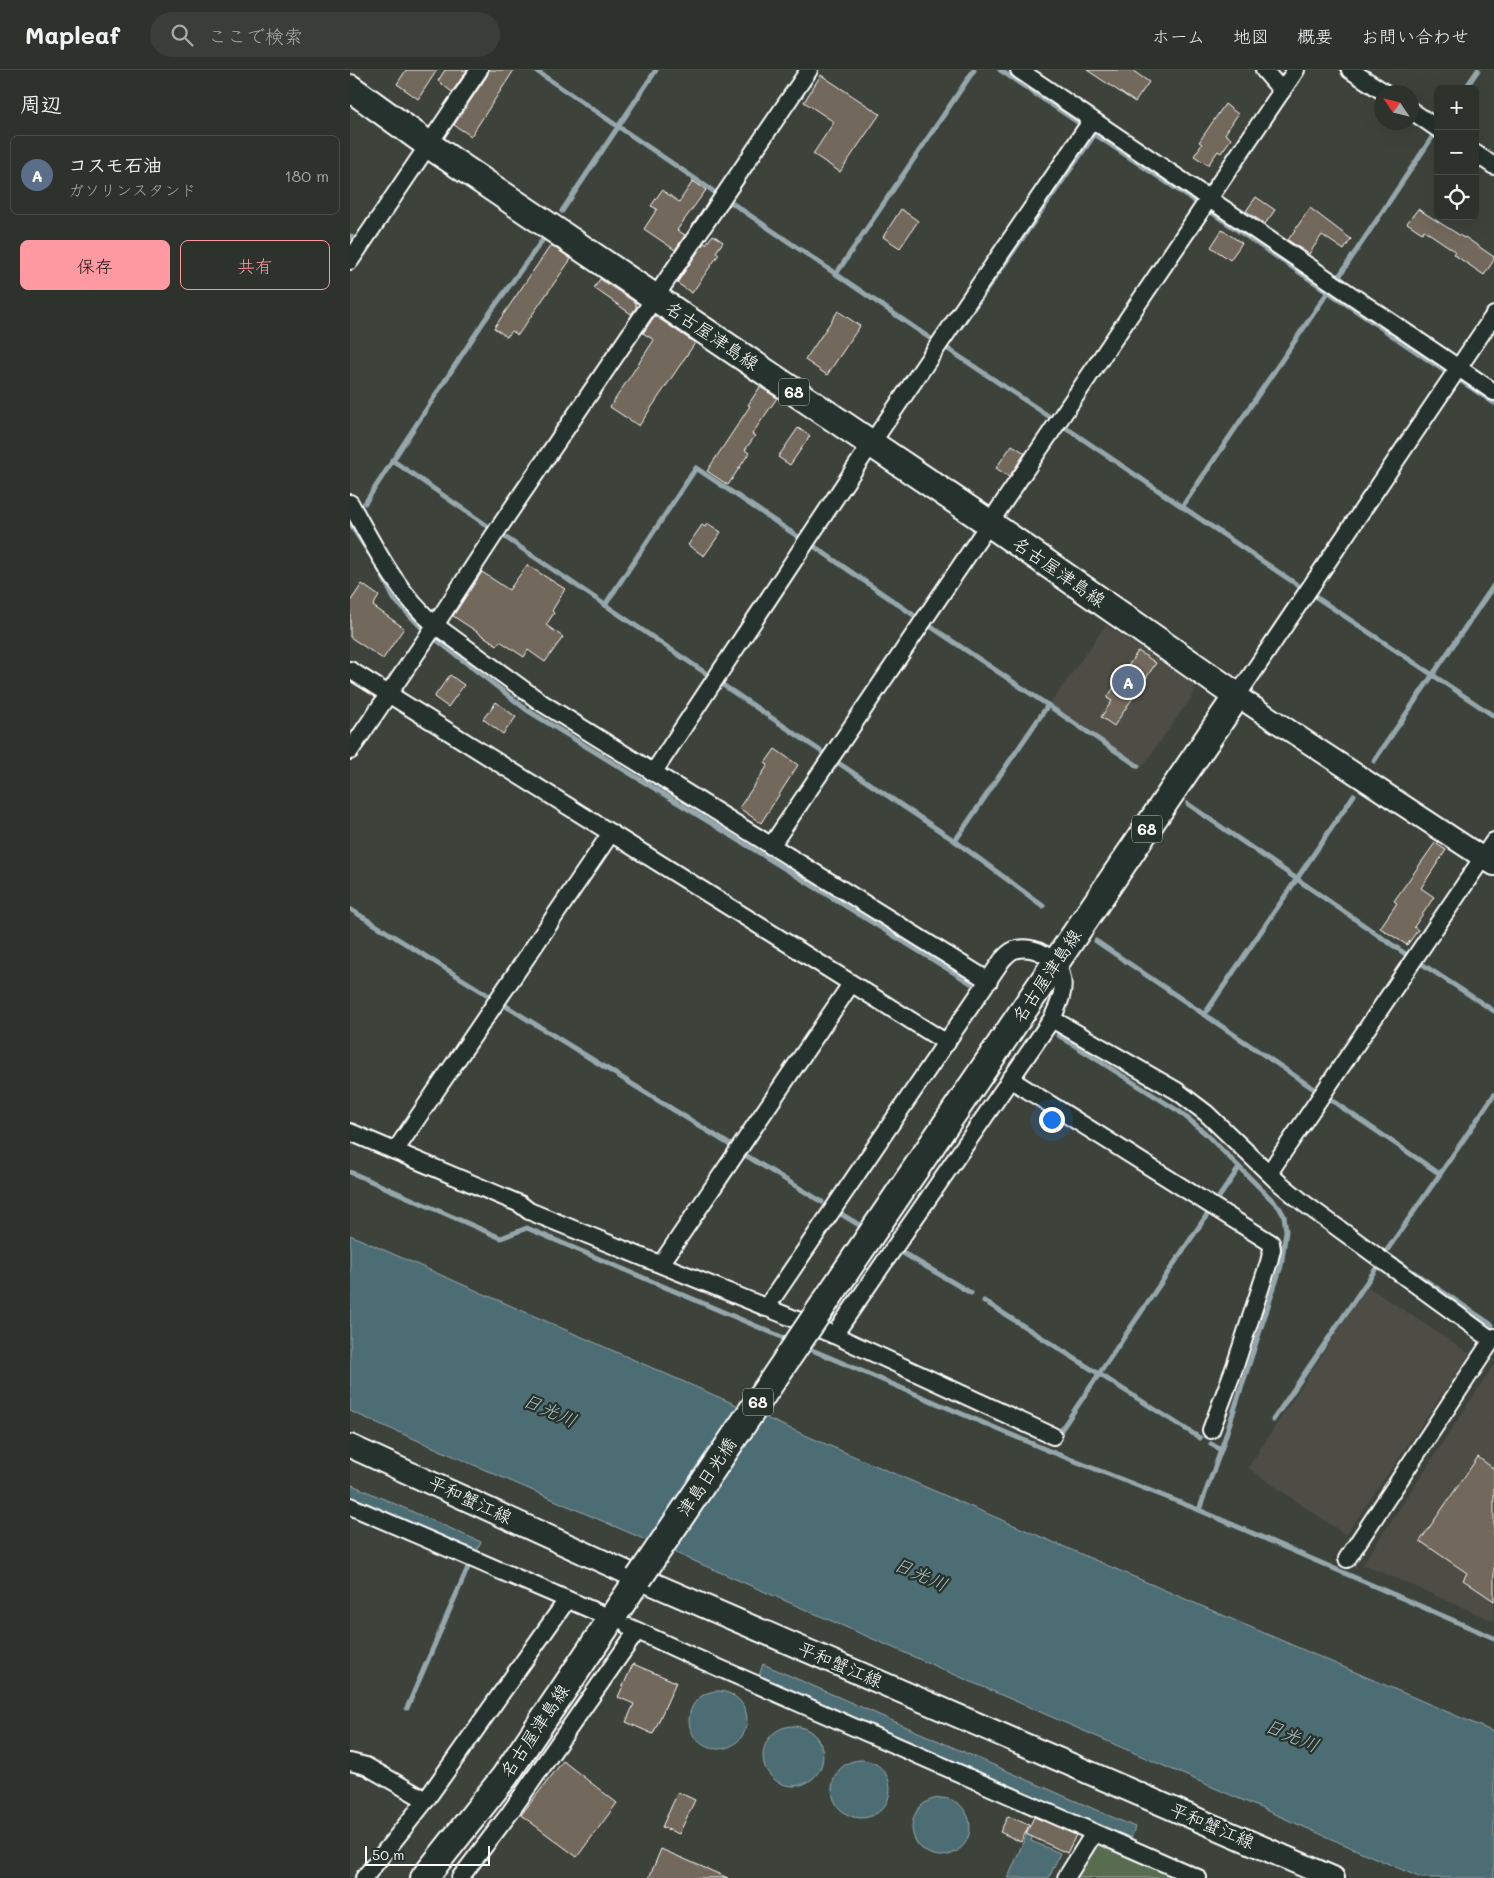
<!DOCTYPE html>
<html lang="ja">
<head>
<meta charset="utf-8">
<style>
	body { margin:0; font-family:Mali,"Klee One",sans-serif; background:#3a3e38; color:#f1f3f6 }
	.controls { position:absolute; right:15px; top:15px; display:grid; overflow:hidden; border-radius:8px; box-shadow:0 5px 20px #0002 }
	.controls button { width:45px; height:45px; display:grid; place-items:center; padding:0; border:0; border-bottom:1px solid #494d48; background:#2e322c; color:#f1f3f6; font:25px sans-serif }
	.compass { position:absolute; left:1024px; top:15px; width:45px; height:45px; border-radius:50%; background:#2e322c; box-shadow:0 5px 20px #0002; rotate:305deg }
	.scale { position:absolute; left:15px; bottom:12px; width:125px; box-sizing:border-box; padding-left:5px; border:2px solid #fff; border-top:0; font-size:14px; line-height:18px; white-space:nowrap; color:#fff; -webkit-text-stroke:4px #26332d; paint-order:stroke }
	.you { position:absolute; left:701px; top:1049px; width:18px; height:18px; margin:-12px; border:4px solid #fff; border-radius:50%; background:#1a73e8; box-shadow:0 0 0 8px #1a73e833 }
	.badge { display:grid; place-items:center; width:32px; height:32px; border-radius:50%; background:#ff9aa2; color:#fff; font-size:16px; font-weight:700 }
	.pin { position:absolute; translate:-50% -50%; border:2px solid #fff; box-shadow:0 1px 5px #0006 }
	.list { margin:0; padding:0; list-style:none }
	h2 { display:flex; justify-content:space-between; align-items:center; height:65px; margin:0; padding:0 20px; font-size:21px }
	h2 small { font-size:16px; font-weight:400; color:#a7aaa9 }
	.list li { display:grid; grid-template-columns:32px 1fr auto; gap:15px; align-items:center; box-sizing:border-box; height:80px; margin:0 10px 10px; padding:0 10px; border:1px solid #494d48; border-radius:8px }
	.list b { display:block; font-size:19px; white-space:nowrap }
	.list p { margin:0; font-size:16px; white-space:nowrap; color:#a7aaa9 }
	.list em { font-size:16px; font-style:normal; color:#a7aaa9 }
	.actions { display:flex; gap:10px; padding:15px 20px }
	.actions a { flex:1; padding:11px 0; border:1px solid #ff9aa2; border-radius:8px; text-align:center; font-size:18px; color:#ff9aa2 }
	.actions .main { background:#ff9aa2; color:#111 }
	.icon { flex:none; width:28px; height:28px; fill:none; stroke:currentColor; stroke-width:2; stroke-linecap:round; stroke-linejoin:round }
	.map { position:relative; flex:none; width:1144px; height:1808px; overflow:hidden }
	header { display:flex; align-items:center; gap:30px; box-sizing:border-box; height:70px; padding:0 25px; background:#2e322c; border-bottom:1px solid #494d48 }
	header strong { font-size:24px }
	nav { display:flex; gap:28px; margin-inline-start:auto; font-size:18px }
	.search { width:350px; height:45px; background:#3a3e38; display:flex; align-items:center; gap:12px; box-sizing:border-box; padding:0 18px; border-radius:28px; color:#a7aaa9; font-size:19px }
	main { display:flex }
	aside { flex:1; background:#2e322c }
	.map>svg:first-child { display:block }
	.built { fill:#4d4e45 }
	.green { fill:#586c50; stroke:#acb6a8 }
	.water { fill:#4e6d74; stroke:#95a7ac }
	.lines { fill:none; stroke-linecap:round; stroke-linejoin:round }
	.stream { stroke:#95a7ac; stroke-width:5 }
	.building { fill:#72675b; stroke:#fff }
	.minor-casing { stroke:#fff; stroke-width:20 }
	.tertiary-casing { stroke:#fff; stroke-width:24 }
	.secondary-casing { stroke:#fff; stroke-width:26 }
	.primary-casing { stroke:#fff; stroke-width:30 }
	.minor { stroke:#26332d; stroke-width:16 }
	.tertiary { stroke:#26332d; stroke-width:20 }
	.secondary { stroke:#26332d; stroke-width:22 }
	.primary { stroke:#26332d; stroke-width:26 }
	.primary-bridge-casing { stroke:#fff; stroke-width:30; stroke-linecap:butt }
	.primary-bridge { stroke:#26332d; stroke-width:26 }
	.labels { text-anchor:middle; stroke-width:4.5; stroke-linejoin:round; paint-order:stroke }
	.shield { fill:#26332d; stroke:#bec2c0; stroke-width:1 }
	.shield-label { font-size:16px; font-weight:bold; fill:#fff }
	.street-label { font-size:18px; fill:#fff; stroke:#26332d }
	.water-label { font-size:19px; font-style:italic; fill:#afbdc0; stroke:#26332d }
</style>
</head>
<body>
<header>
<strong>Mapleaf</strong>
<div class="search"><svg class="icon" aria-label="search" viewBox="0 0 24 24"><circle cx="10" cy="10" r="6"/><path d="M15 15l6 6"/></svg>ここで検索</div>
<nav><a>ホーム</a><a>地図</a><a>概要</a><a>お問い合わせ</a></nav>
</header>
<main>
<aside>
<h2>周辺<small></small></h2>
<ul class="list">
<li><span class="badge" style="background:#5c6f8a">A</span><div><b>コスモ石油</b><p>ガソリンスタンド</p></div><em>180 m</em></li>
</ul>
<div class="actions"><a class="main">保存</a><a>共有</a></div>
</aside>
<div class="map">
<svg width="1144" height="1808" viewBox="0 0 1144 1808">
	<rect width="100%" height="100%" fill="#3d433b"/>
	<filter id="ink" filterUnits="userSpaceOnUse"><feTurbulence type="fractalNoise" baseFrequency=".02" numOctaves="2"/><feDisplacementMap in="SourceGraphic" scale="10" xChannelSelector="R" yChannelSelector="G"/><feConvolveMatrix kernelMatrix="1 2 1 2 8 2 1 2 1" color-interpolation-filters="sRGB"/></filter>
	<g filter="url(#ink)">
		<g class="built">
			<path d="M756 555 843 614 845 622 792 697 700 634Z"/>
			<path d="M1017 1216 1120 1284 996 1465 898 1398Z"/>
			<path d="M1144 1295V1551L1013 1494Z"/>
		</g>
		<path class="green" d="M744 1773 825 1808H723Z"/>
		<g class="water">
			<path d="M0 1165 464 1369 1144 1662V1808H1071L0 1341Z"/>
			<path d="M0 1414 131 1472 126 1483 0 1428Z"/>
			<path d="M413 1594 785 1757 781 1769 409 1606Z"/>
			<circle cx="368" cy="1650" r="29"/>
			<circle cx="443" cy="1686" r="30"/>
			<circle cx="511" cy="1719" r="29"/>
			<circle cx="591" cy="1757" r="29"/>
			<path d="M677 1763 683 1765 681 1771 710 1783 699 1808H658Z"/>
		</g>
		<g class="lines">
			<g class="stream">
				<path d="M185 0 366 123"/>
				<path d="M650 0 729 53"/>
				<path d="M1115 19 1128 0"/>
				<path d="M743 63 846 132"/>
				<path d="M379 131 584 271"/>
				<path d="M212 141 306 0"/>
				<path d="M861 142 1093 300"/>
				<path d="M0 166 8 172"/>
				<path d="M486 204 624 0"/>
				<path d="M988 208 1085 63"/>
				<path d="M610 258 745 64"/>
				<path d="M595 277 703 349"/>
				<path d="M1111 311 1144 333"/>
				<path d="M712 355 952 518"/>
				<path d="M42 390 139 457"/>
				<path d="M15 433 134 251 194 168"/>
				<path d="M832 437 978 222"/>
				<path d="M0 454 19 483"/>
				<path d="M152 465 357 604"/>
				<path d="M465 477 565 546"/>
				<path d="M29 499 44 529 74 560 177 640 621 913"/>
				<path d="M963 525 1144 646"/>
				<path d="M255 535 346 398 447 466"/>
				<path d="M580 556 788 696"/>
				<path d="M370 613 472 682"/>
				<path d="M1024 691 1144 515"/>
				<path d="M487 692 605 771 693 836"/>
				<path d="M838 734 1057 885"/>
				<path d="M605 771 698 635"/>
				<path d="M0 839 141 927"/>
				<path d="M746 871 964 1019"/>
				<path d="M1072 894 1144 941"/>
				<path d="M151 933 382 1076"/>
				<path d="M854 945 1004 725"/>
				<path d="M708 965 830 1042 855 1063 929 1137 934 1146 936 1161 931 1196 871 1380 849 1440"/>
				<path d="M981 1030 1090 1104 1035 1183 1142 1255"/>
				<path d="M392 1083 472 1132"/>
				<path d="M0 1102 151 1168 177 1158 441 1271"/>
				<path d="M1090 1104 1144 1025"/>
				<path d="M867 1130 889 1098"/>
				<path d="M491 1144 516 1159"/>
				<path d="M553 1183 621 1223"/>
				<path d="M634 1231 850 1368"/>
				<path d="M455 1277 697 1380 849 1440 1144 1568"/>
				<path d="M923 1350 1025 1200"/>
				<path d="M709 1363 859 1142"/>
				<path d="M861 1374 871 1380"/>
				<path d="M57 1638 119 1495"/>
			</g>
		</g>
		<g class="building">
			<path d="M56 0H87L68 29 47 14Z"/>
			<path d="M95 0H117L102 22 88 11Z"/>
			<path d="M139 0H164L121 66 104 55 137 6Z"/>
			<path d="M737 0H782L799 12 785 32Z"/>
			<path d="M471 5 530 44 490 102 463 84 484 52 454 32Z"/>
			<path d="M875 34 888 44 875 64 881 69 871 83 868 81 858 95 844 86 852 74 849 72Z"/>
			<path d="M343 111 356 120 327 160 335 165 325 180 294 159 307 139 301 136 312 120 329 132Z"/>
			<path d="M906 127 925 140 915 154 896 141Z"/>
			<path d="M960 138 1001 169 994 180 972 165 959 184 938 170Z"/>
			<path d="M551 139 568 151 550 178 533 167Z"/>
			<path d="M1068 139 1114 168 1115 167 1144 187V190L1134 205 1103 184 1105 181 1074 160 1072 163 1057 153Z"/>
			<path d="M872 160 892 173 880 190 861 177Z"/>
			<path d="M363 165 373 172 366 182 369 184 342 223 327 213 354 173 356 174Z"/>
			<path d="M201 175 221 189 168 265 161 261 157 267 144 258Z"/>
			<path d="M250 209 286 233V238L281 244 244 218Z"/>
			<path d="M488 241 510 256 477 305 455 290Z"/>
			<path d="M305 246 345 273 289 356 260 337 304 270 293 263Z"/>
			<path d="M410 317 427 328 402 364 405 366 395 380 399 383 378 415 357 401 400 336 398 335Z"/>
			<path d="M448 358 460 366 440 395 428 387Z"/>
			<path d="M662 375 675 383 659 407 646 398Z"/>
			<path d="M357 453 371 462 354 486 338 475 352 455 355 457Z"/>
			<path d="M177 495 215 519 202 541 204 543 196 555 213 567 195 592 178 580 174 587 150 571 147 575 103 546 132 502 159 520Z"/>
			<path d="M12 514 29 526 23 536 54 558 33 589 0 567V532Z"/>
			<path d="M788 581 806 593 764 656 751 647 762 631 757 628Z"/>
			<path d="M100 605 114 615 98 637 84 627Z"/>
			<path d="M146 632 166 647 153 664 133 649Z"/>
			<path d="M425 679 448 695 411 753 389 738 418 695 415 693Z"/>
			<path d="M1085 773 1096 780 1071 818 1084 827 1064 857 1068 860 1057 875 1030 858 1047 833 1044 831Z"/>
			<path d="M1128 1387 1144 1399V1531L1113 1510 1117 1503 1070 1471Z"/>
			<path d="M283 1594 326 1612 303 1664 276 1652 284 1634 268 1627Z"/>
			<path d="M213 1691 267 1733 227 1787 171 1745Z"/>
			<path d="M328 1722 345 1730 329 1764 312 1757Z"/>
			<path d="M658 1746 679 1755 671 1772 650 1762Z"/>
			<path d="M684 1747 726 1765 717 1783 676 1764Z"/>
			<path d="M311 1779 378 1808H299Z"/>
		</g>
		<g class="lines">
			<g class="minor-casing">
				<g id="minor">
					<path d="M669 0 1144 322"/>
					<path d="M914 0 932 21"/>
					<path d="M1000 0 1034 22"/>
					<path d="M1062 41 1088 59"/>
					<path d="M1125 83 1144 96"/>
					<path d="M0 191 129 0"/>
					<path d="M0 433C24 476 47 523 85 555L192 633 639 911"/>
					<path d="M0 600 597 973"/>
					<path d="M887 626 1144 245"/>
					<path d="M0 681 76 569 144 465 459 0"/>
					<path d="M303 703 521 374 742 50"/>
					<path d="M421 776 946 0"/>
					<path d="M702 949 827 1021 856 1043 927 1111 955 1134 1142 1270"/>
					<path d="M660 1009 921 1173 922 1179 919 1192 885 1296 861 1360"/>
					<path d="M0 1062 170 1134 179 1141 484 1265 703 1366"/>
					<path d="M45 1081 261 763"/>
					<path d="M919 1103 1144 771"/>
					<path d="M311 1194 501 914"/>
					<path d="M416 1238 652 890C655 887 659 882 664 880 683 874 708 887 712 908 715 923 708 935 702 949L484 1265"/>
					<path d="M0 1436 251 1544"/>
					<path d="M997 1489 1144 1267"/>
					<path d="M279 1557 344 1587 848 1808"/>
					<path d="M0 1692 16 1696 76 1730"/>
					<path d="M14 1808 76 1730 217 1530"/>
					<path d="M110 1808 159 1744 287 1561"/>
					<path d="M716 1808 744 1763"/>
				</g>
			</g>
			<g class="tertiary-casing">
				<path id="tertiary" d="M887 626 1144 795"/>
			</g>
			<g class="secondary-casing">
				<path id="secondary" d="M0 1376 289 1508 983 1808"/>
			</g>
			<g class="primary-casing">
				<g id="primary">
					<path d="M0 18 79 75 639 453 887 626 526 1157"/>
					<path d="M74 1808 155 1706 289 1508"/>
				</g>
			</g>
			<use href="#minor" class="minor"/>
			<use href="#tertiary" class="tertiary"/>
			<use href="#secondary" class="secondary"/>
			<use href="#primary" class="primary"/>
			<g class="primary-bridge-casing">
				<path id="primary-bridge" d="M289 1508 526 1157"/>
			</g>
			<use href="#primary-bridge" class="primary-bridge"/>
		</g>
	</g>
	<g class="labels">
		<g class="shield">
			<rect x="429" y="308.5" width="30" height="27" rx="4"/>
			<rect x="782" y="745.5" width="30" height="27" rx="4"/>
			<rect x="393" y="1318.5" width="30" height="27" rx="4"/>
		</g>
		<g class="shield-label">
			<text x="444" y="328">68</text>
			<text x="797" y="765">68</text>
			<text x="408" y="1338">68</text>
		</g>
		<g class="street-label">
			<text transform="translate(362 266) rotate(34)" y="6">名古屋津島線</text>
			<text transform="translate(709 502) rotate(35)" y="6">名古屋津島線</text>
			<text transform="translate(697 906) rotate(-56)" y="6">名古屋津島線</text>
			<text transform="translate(357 1407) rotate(-56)" y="6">津島日光橋</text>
			<text transform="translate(120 1430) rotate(25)" y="6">平和蟹江線</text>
			<text transform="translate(490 1595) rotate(23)" y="6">平和蟹江線</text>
			<text transform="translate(185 1661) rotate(-56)" y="6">名古屋津島線</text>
			<text transform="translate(862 1756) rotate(23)" y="6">平和蟹江線</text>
		</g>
		<g class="water-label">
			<text transform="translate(200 1340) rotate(24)" y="7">日光川</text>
			<text transform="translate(571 1504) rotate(24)" y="7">日光川</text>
			<text transform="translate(942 1665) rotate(23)" y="7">日光川</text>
		</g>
	</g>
</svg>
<div class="controls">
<button>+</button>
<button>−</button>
<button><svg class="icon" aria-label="locate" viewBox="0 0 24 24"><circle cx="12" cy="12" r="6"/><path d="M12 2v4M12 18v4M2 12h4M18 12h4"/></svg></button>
</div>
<svg class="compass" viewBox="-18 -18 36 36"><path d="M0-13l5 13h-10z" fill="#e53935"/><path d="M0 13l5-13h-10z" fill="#a7aaa9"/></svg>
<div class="scale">50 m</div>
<div class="you"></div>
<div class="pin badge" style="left:778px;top:612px;background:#5c6f8a">A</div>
</div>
</main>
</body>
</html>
